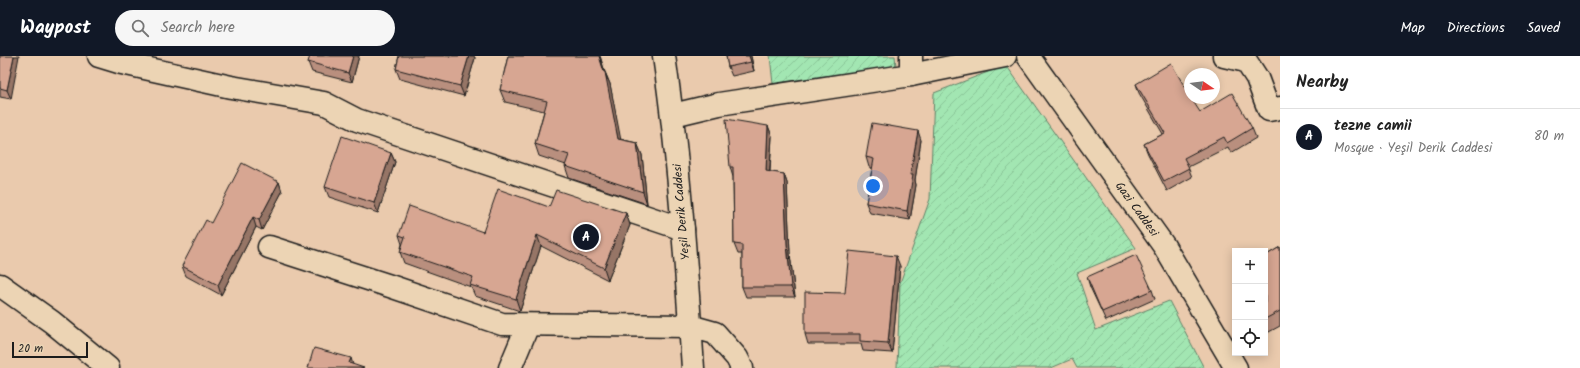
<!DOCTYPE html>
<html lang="en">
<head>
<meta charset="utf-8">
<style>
	body { margin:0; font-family:Kalam,sans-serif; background:#f6f6f6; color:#222 }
	.controls { position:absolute; right:12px; bottom:12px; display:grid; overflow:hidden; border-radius:0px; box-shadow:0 2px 10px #0003 }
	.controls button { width:36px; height:36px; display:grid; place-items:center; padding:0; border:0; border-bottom:1px solid #e0e0e0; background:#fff; color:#222; font:20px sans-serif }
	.compass { position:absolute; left:1184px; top:12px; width:36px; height:36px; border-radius:50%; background:#fff; box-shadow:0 2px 10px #0003; rotate:103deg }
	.scale { position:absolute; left:12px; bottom:10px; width:76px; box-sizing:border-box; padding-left:4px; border:2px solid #1c1c1c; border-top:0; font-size:11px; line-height:14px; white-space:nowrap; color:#1c1c1c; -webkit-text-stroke:3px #ecd4b4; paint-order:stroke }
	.you { position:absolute; left:873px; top:130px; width:14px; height:14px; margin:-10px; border:3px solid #fff; border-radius:50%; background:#1a73e8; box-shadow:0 0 0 6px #1a73e833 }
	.badge { display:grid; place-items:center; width:26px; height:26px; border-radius:50%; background:#111827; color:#fff; font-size:13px; font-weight:700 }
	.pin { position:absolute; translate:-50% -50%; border:2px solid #fff; box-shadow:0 1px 4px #0006 }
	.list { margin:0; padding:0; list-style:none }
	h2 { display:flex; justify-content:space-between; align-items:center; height:52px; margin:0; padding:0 16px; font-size:17px }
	h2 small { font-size:13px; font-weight:400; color:#767676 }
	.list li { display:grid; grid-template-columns:26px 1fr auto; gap:12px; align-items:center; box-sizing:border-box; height:56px; padding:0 16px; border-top:1px solid #e0e0e0 }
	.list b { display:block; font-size:15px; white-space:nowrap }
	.list p { margin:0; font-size:13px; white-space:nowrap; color:#767676 }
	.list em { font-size:13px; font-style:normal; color:#767676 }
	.icon { flex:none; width:22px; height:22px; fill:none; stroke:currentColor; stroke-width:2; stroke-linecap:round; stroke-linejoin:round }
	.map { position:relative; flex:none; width:1280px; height:312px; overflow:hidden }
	header { display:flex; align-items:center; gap:24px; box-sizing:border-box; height:56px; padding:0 20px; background:#111827; color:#fff }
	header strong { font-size:19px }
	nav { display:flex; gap:22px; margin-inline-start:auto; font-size:14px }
	.search { width:280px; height:36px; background:#f6f6f6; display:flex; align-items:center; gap:10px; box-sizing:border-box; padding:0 14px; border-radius:22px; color:#767676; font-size:15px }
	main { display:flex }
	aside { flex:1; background:#fff }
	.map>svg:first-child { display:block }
	.garden { fill:url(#garden-furrows); stroke:#5f8167 }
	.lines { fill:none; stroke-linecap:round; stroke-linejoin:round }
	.minor-casing { stroke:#1c1c1c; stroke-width:25 }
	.tertiary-casing { stroke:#1c1c1c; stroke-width:25 }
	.secondary-casing { stroke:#1c1c1c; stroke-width:25 }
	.minor { stroke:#ecd4b4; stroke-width:22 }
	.tertiary { stroke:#ecd4b4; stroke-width:22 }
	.secondary { stroke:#ecd4b4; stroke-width:22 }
	.wall { fill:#b98f7e; stroke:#1c1c1c }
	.shaded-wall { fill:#967466; stroke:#1c1c1c }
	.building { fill:#d7a692; stroke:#1c1c1c }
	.labels { text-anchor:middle; stroke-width:3; stroke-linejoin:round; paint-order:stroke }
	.street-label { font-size:12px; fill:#1c1c1c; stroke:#ecd4b4 }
</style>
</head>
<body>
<header>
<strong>Waypost</strong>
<div class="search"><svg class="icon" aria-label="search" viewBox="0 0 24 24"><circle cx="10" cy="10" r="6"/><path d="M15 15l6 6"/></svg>Search here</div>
<nav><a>Map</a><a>Directions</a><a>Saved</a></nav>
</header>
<main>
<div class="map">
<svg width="1280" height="312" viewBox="0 0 1280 312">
	<defs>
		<pattern id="garden-furrows" width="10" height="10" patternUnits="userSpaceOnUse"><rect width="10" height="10" fill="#a2e6b2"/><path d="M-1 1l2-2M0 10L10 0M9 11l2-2" fill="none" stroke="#8bc598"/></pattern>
	</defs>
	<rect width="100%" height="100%" fill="#eacaad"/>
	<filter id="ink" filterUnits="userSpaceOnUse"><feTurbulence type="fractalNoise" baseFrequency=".025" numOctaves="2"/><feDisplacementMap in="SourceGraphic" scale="8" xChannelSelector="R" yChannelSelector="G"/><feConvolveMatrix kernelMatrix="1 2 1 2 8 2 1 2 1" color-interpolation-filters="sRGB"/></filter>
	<g filter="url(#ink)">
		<g class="garden">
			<path d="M770 0H895L896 10 773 28Z"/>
			<path d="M1006 9 1136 192 1077 217 1096 274 1169 245 1204 312H1077L1072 303 1051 312H897L900 227 930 143 934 37Z"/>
		</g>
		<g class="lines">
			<g class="minor-casing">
				<g id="minor">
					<path d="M99 0 122 7 231 31 324 47 357 64 683 173"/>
					<path d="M911 0V19"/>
					<path d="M1224 0 1246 5 1257 22 1269 54 1280 52"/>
					<path d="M673 59 719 48 911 19 1005 0"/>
					<path d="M269 191 390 230 502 268 690 270"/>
					<path d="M0 229 52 266 108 312"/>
					<path d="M510 312 528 269"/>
				</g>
			</g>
			<g class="tertiary-casing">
				<g id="tertiary">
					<path d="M1028 0 1164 190 1236 312"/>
					<path d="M690 270 715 277 737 302 742 312"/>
				</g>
			</g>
			<g class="secondary-casing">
				<path id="secondary" d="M664 0C679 104 686 208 693 312"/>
			</g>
			<use href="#minor" class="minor"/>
			<use href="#tertiary" class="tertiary"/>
			<use href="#secondary" class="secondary"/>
		</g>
		<g class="wall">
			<path d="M0 0 11 43 0 41Z"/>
			<path d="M359 0 352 26 312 16 308 6Z"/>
			<path d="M399 0H474L475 2 464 40 400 23 396 13Z"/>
			<path d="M508 0H600L605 16 610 28 620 83 637 87 642 99 647 148 569 122 565 110 566 109 539 100 535 88 544 55 505 46 500 34Z"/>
			<path d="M726 0H751L754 15 732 20 728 11Z"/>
			<path d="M1136 28 1200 56 1252 72 1256 82 1231 97 1228 91 1188 111 1192 121 1167 135 1148 98 1144 88 1163 78 1139 37Z"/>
			<path d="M768 70 772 80 770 116 784 118 787 127 790 198 795 241H746L742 231V198H738L734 188 733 121 730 111Z"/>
			<path d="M921 84 915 124 916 129 910 164 870 157 866 147 872 112 869 111 866 101Z"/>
			<path d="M391 97 395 106 378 157 329 141 325 131Z"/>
			<path d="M279 126 282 136 262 174 256 171 221 239 186 220 182 210Z"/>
			<path d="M549 151 626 157 630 169 608 224 541 190 520 255 475 240 471 231 404 207 400 196 402 188 399 179 483 176Z"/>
			<path d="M1280 191V270L1267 277 1265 272V200Z"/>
			<path d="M900 210 892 297 863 295 861 288H808L805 278 845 237Z"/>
			<path d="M1087 221 1152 234 1155 243 1106 265 1090 231Z"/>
		</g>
		<g class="shaded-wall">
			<path d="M14 0H19L11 43 7 34Z"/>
			<path d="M353 0H359L352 26 348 17Z"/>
			<path d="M469 0H474L475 2 464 40 460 30Z"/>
			<path d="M599 0H600L607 24 605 16 610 28 623 95 618 83 604 16Z"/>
			<path d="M749 0H751L754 15Z"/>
			<path d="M768 70 772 80 769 125 766 115Z"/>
			<path d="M918 75 921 84 915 124 916 129 910 164 907 155 910 119Z"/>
			<path d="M637 87 642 99 647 148 643 136Z"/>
			<path d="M391 97 395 106 378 157 374 147Z"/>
			<path d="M784 118 787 127 790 198 795 241 791 231 787 188Z"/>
			<path d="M279 126 282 136 262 174 259 164Z"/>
			<path d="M626 157 630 169 608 224 604 212Z"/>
			<path d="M253 161 256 171 221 239 218 229Z"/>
			<path d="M537 179 541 190 520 255 516 243Z"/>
			<path d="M896 200 900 210 892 297 888 287Z"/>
			<path d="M351 302 354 312 349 307Z"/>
		</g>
		<g class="building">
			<path d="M0 0H14L7 34 0 32Z"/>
			<path d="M310 0H353L348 17 308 6Z"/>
			<path d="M399 0H469L460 30 396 13Z"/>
			<path d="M508 0H599L604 16H605L618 83 637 87 643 136 565 110 569 99 535 88 547 45 500 34Z"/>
			<path d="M726 0H749L751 6 728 11Z"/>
			<path d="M1171 7 1190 40V42H1191L1200 56 1232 37 1252 72 1227 87 1224 81 1184 102 1189 112 1164 125 1144 88 1165 77 1136 28Z"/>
			<path d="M726 63 768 70 766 115 784 118 787 188 791 231H742V189L734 188 733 111H730Z"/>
			<path d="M872 67 918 75 910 119H913L907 155 866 147 874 103 866 101Z"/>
			<path d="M342 80 391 97 374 147 325 131Z"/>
			<path d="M242 107 279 126 259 164 253 161 218 229 182 210 206 164 211 167Z"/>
			<path d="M498 133 549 151 556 134 626 157 604 212 537 179 516 243 470 229 473 221 400 196 405 181 399 179 409 150 483 176Z"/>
			<path d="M1280 191V255L1265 263V200Z"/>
			<path d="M849 195 896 200 888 287 860 285V278H805V236L845 237Z"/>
			<path d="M1136 199 1152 234 1102 256 1087 221Z"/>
			<path d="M314 292 351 302 349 307 364 312H308Z"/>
		</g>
	</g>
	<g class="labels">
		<g class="street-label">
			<text transform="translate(1137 153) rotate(54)" y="4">Gazi Caddesi</text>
			<text transform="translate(681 156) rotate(-95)" y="4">Yeşil Derik Caddesi</text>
		</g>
	</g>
</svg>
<div class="controls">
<button>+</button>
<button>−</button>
<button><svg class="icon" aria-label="locate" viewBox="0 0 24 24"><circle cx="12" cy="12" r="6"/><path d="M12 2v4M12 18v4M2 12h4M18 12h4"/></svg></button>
</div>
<svg class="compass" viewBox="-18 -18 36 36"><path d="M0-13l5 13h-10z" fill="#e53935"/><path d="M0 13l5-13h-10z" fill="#767676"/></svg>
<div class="scale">20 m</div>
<div class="you"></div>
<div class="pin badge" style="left:586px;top:181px">A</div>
</div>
<aside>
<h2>Nearby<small></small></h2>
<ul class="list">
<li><span class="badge">A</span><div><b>tezne camii</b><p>Mosque · Yeşil Derik Caddesi</p></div><em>80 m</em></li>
</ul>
</aside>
</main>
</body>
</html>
